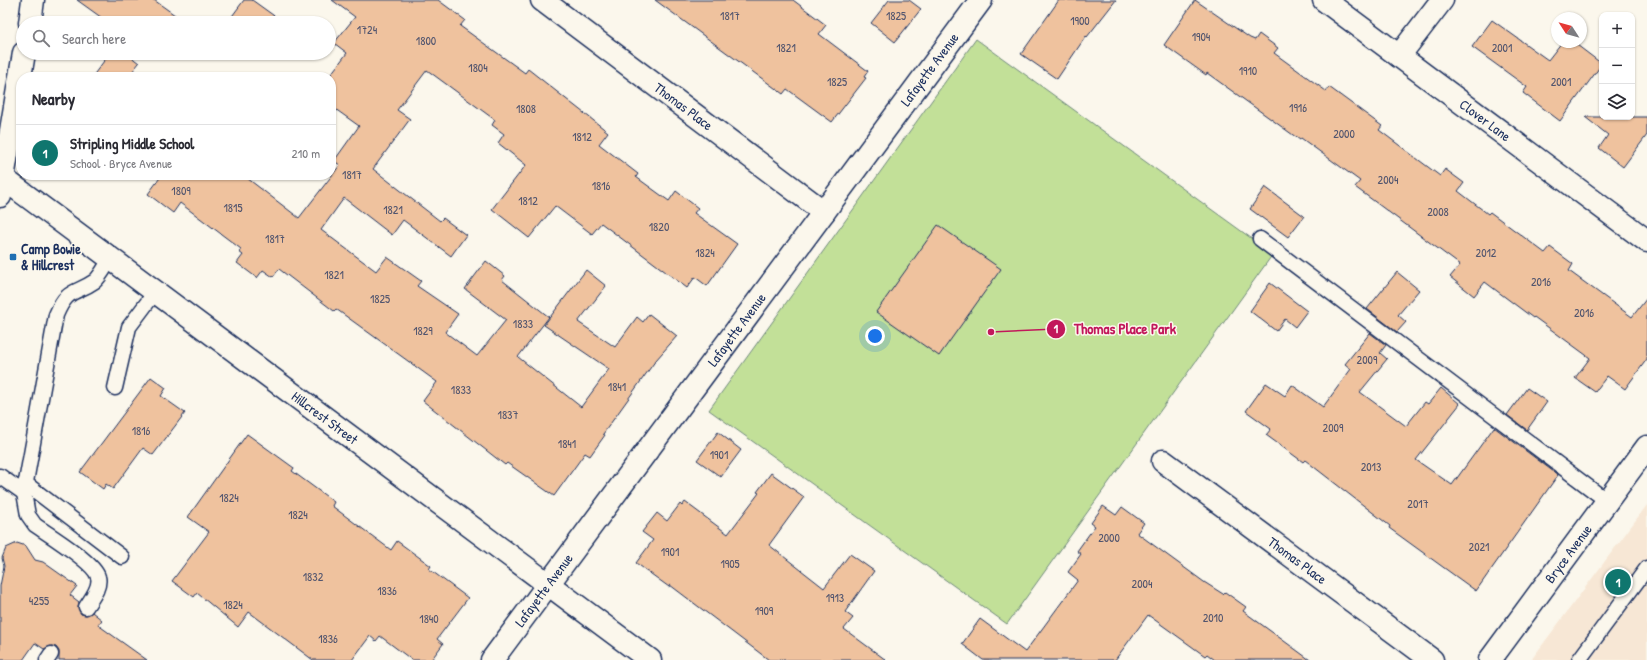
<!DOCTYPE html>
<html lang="en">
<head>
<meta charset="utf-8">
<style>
	body { margin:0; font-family:"Patrick Hand",sans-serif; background:#f2f2f3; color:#2b2b33 }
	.controls { position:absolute; right:12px; top:12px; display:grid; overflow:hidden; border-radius:8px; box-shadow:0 1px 3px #0004 }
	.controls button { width:36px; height:36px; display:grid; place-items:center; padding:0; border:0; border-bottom:1px solid #e1e1e2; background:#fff; color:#2b2b33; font:20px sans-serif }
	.compass { position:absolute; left:1551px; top:12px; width:36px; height:36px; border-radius:50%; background:#fff; box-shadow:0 1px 3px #0004; rotate:306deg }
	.you { position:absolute; left:875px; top:336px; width:14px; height:14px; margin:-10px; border:3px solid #fff; border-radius:50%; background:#1a73e8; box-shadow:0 0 0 6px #1a73e833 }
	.badge { display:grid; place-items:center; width:26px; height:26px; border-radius:50%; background:#0f766e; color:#fff; font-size:13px; font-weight:700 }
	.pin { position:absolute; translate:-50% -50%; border:2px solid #fff; box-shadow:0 1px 4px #0006 }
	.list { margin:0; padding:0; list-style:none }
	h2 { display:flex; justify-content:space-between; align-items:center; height:52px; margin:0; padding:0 16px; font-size:17px }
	h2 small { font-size:13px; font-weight:400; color:#7c7c81 }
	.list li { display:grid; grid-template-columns:26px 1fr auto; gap:12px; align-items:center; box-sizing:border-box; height:56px; padding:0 16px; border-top:1px solid #e1e1e2 }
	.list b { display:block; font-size:15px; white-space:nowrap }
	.list p { margin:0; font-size:13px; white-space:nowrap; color:#7c7c81 }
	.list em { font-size:13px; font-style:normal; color:#7c7c81 }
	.icon { flex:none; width:22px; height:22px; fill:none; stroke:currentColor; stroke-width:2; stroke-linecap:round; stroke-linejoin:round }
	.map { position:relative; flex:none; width:1647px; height:660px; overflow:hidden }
	.search { position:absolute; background:#fff; box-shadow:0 1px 3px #0004; left:16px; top:16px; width:320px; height:44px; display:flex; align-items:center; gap:10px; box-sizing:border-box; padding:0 14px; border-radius:22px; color:#7c7c81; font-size:15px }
	.panel { position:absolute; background:#fff; box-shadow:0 1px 3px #0004; left:16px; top:72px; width:320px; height:108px; border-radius:16px }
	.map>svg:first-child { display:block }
	.built { fill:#f7e7d5 }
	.green { fill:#c2e098; stroke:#6e887b }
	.building { fill:#efc29e; stroke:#1b2f5e }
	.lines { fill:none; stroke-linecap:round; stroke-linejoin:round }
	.lane-casing { stroke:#1b2f5e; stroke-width:17 }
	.street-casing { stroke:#1b2f5e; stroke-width:25 }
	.secondary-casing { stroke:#1b2f5e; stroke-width:25 }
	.lane { stroke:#fbf7ec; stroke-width:14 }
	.street { stroke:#fbf7ec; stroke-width:22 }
	.secondary { stroke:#fbf7ec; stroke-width:22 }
	.poi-dot { fill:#1f6fb2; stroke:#fbf7ec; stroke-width:1.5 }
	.labels { text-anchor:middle; stroke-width:3; stroke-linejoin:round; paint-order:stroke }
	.number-label { font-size:12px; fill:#50546e }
	.street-label { font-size:14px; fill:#1b2f5e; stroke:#fbf7ec }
	.poi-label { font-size:14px; font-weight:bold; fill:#1b2f5e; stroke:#fbf7ec; text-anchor:start }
	.leader { fill:none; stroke:#c2185b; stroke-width:1.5 }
	.callout-dot { fill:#c2185b; stroke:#fbf7ec; stroke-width:1.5 }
	.mark-label { font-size:12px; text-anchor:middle; font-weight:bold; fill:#fff }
	.callout-label { font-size:15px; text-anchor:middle; font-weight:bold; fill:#c2185b; stroke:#fbf7ec; stroke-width:3; stroke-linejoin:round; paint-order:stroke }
</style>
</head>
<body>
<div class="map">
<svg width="1647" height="660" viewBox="0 0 1647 660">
	<rect width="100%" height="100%" fill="#fbf7ec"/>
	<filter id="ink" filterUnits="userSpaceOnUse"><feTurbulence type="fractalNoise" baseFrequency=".025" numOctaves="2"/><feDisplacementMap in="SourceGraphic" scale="8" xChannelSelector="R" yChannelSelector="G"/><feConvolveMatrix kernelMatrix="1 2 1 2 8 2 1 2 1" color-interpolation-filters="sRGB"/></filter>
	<g filter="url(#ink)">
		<path class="built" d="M1647 505V660H1531Z"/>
		<path class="green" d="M976 39 1273 254 1007 624 709 410Z"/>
		<g class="building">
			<path d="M77 0H154L186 23H109Z"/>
			<path d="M244 0H252L284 23H227Z"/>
			<path d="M332 0H438L465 20 460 26 525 73 528 69 608 132 599 144 638 174 636 177 669 201 676 191 698 208 694 213 737 244 707 286 695 277 687 288 601 223 592 234 555 206 529 238 492 209 526 165 498 143 504 134 492 125 495 120 427 70 397 110 410 119 373 169 440 221 443 218 466 235 451 256 403 220 392 235 344 198 321 230 376 271 387 257 421 281 417 286 458 314 445 332 477 356 506 320 465 289 486 261 505 276 502 280 549 317 518 357 581 407 609 369 544 325 586 270 606 286 578 322 615 347 637 317 643 322 649 314 677 336 656 360 603 434 605 435 590 456 585 453 554 496 507 463 505 465 423 401 437 382 336 309 334 311 279 269 273 277 263 270 257 278 237 263 243 255 239 252 241 249 180 203 173 213 148 194 162 175H243L299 218 340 165 334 161 359 126 331 106V74L347 53 334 43 355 17Z"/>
			<path d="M655 0H793L826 25 819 34 868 71 864 77 866 78 832 122 787 89 783 94Z"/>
			<path d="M889 0H909L921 9 895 42 871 23Z"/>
			<path d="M1059 0H1116L1087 37 1086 36 1057 79 1021 54Z"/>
			<path d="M1195 0 1250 38 1255 40 1259 34 1278 48 1274 53 1326 91 1329 87 1382 126 1379 130 1440 176 1445 169 1464 183 1458 191 1488 214 1490 212 1545 253 1550 247 1573 264 1569 271 1632 317 1647 298V359L1625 389 1607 376 1595 392 1575 378 1590 358 1534 317 1533 318 1485 282 1474 296 1450 277 1460 265 1355 187 1360 181 1301 138 1300 140 1207 73 1206 75 1164 45Z"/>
			<path d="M1492 20 1548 60 1562 42H1573L1602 64 1560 121 1523 93 1527 87 1472 47Z"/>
			<path d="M110 53H126L139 63 128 77H92Z"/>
			<path d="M1585 117H1647V135L1623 167 1599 148 1608 135Z"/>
			<path d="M1265 187 1304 216 1288 237 1250 209Z"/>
			<path d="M938 225 1001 269 939 356 876 312Z"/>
			<path d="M1397 272 1419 290 1398 315 1406 322 1397 332 1367 309Z"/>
			<path d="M1270 283 1307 311 1295 327 1285 319 1276 331 1250 311Z"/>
			<path d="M1370 333 1386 345 1380 353 1387 359 1360 392 1406 426 1425 402 1428 404 1441 388 1460 404 1416 460 1452 485 1494 427 1558 475 1476 591 1389 528 1390 526 1305 460 1303 462 1266 435 1271 429 1246 411 1266 383 1285 396 1292 385 1323 407 1351 369 1345 364Z"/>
			<path d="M151 377 166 388 161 396 185 413 153 455 143 448 113 489 106 484 103 489 80 472Z"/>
			<path d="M1527 388 1547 402 1527 430 1507 415Z"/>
			<path d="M718 432 741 450 721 477 697 460Z"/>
			<path d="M247 434 294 468 292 471 334 502 332 506 391 550 397 541 431 566 429 569 468 598 437 639 443 644 431 660H412L380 636 376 641 370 636 352 660H313L249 612 238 627 197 593 194 597 172 581 209 532 188 517Z"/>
			<path d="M771 473 804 497 769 545 824 588 850 554 874 571 845 612 853 618 844 629 886 660H769L670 585 669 587 636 563 653 540 642 532 657 513 667 521 680 504 682 506 685 502 728 534 759 493 757 492Z"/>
			<path d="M1103 506 1116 515 1122 507 1144 523 1137 533 1204 582 1223 594 1225 592 1246 607 1243 611 1310 660H1215L1207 654 1205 656 1148 615 1115 660H983L962 644 980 619 1025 652 1078 580 1068 572 1081 554 1077 551 1095 526 1091 523Z"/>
			<path d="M17 543 26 546 35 560 43 562 77 586 70 595 79 602 78 607 81 614 86 615 92 612 102 620 98 625 147 660H59V651L56 647 51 646 44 649 35 643 23 660H0V586L4 566 2 558 6 548Z"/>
		</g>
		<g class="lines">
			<g class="lane-casing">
				<g id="lane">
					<path d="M1260 239 1607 501"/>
					<path d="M115 388 129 327 156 291"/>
					<path d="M0 476 24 493"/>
					<path d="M25 483 122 557"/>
					<path d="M86 607C91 599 101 587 98 577 95 563 48 534 35 525L28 515 24 493 56 315C68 287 75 295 95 281 101 276 106 265 111 258"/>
					<path d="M47 660 51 654"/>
					<path d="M1579 660 1647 568"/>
				</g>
			</g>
			<g class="street-casing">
				<g id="street">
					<path id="s1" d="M542 0 824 212"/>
					<path d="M1399 56 1442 0"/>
					<path id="s2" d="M0 176 650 660"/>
					<path id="s3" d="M1163 461 1432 660"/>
					<path id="s4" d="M492 660 981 0"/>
				</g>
			</g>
			<g class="secondary-casing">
				<g id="secondary">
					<path id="s5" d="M1324 0 1647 241"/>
					<path d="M30 23 33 0"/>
					<path d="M0 196 24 53"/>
					<path id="s6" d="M1490 660 1647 447"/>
				</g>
			</g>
			<use href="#lane" class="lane"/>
			<use href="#street" class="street"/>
			<use href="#secondary" class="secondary"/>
		</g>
	</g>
	<rect class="poi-dot" x="9" y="253" width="8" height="8" rx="2"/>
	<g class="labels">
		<g class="number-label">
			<text x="730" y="20">1817</text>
			<text x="896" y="20">1825</text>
			<text x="1080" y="25">1900</text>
			<text x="367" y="34">1724</text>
			<text x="1201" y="41">1904</text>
			<text x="426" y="45">1800</text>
			<text x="786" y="52">1821</text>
			<text x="1502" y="52">2001</text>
			<text x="478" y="72">1804</text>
			<text x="1248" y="75">1910</text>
			<text x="837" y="86">1825</text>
			<text x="1561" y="86">2001</text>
			<text x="1298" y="112">1916</text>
			<text x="526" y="113">1808</text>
			<text x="1344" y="138">2000</text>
			<text x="582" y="141">1812</text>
			<text x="352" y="179">1817</text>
			<text x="1388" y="184">2004</text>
			<text x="601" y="190">1816</text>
			<text x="181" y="195">1809</text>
			<text x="528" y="205">1812</text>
			<text x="233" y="212">1815</text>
			<text x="393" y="214">1821</text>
			<text x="1438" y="216">2008</text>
			<text x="659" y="231">1820</text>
			<text x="275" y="243">1817</text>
			<text x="705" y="257">1824</text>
			<text x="1486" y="257">2012</text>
			<text x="334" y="279">1821</text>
			<text x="1541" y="286">2016</text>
			<text x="380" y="303">1825</text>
			<text x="1584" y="317">2016</text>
			<text x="523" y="328">1833</text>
			<text x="423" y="335">1829</text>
			<text x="1367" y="364">2009</text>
			<text x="617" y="391">1841</text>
			<text x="461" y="394">1833</text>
			<text x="508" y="419">1837</text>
			<text x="1333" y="432">2009</text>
			<text x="141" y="435">1816</text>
			<text x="567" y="448">1841</text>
			<text x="719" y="459">1901</text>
			<text x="1371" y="471">2013</text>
			<text x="229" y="502">1824</text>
			<text x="1418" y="508">2017</text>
			<text x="298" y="519">1824</text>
			<text x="1109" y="542">2000</text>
			<text x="1479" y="551">2021</text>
			<text x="670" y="556">1901</text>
			<text x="730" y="568">1905</text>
			<text x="313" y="581">1832</text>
			<text x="1142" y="588">2004</text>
			<text x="387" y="595">1836</text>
			<text x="835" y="602">1913</text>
			<text x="39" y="605">4255</text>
			<text x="233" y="609">1824</text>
			<text x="764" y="615">1909</text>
			<text x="1213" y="622">2010</text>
			<text x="429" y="623">1840</text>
			<text x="328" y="643">1836</text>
		</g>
		<g class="street-label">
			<text dy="5" stroke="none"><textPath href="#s4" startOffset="735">Lafayette Avenue</textPath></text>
			<text dy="5" stroke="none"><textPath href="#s1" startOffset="177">Thomas Place</textPath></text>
			<text dy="5" stroke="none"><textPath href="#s5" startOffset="201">Clover Lane</textPath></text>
			<text dy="5" stroke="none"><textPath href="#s4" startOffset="411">Lafayette Avenue</textPath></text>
			<text dy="5" stroke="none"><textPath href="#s2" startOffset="405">Hillcrest Street</textPath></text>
			<text dy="5" stroke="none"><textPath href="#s6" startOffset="132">Bryce Avenue</textPath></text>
			<text dy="5" stroke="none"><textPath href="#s3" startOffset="167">Thomas Place</textPath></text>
			<text dy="5" stroke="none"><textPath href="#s4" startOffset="87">Lafayette Avenue</textPath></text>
		</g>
		<g class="poi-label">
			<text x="21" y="254">Camp Bowie<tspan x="21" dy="16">&amp; Hillcrest</tspan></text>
		</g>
	</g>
	<path class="leader" d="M991 332L1056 329"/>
	<g class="callout-dot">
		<circle cx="991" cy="332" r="4"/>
		<circle cx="1056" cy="329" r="10"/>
	</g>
	<g class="mark-label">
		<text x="1056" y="333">1</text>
	</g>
	<g class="callout-label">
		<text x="1125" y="334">Thomas Place Park</text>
	</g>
</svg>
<div class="controls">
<button>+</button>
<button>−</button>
<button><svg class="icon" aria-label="layers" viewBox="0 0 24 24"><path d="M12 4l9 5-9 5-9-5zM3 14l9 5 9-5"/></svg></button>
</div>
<svg class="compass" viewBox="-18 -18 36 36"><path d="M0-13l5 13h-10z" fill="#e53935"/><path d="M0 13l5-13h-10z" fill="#7c7c81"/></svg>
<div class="you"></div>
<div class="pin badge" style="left:1618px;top:582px">1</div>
<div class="search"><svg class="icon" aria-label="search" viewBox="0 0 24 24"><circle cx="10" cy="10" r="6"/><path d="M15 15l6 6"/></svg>Search here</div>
<section class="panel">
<h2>Nearby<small></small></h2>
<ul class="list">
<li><span class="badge">1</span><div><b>Stripling Middle School</b><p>School · Bryce Avenue</p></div><em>210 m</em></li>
</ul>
</section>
</div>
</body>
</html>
